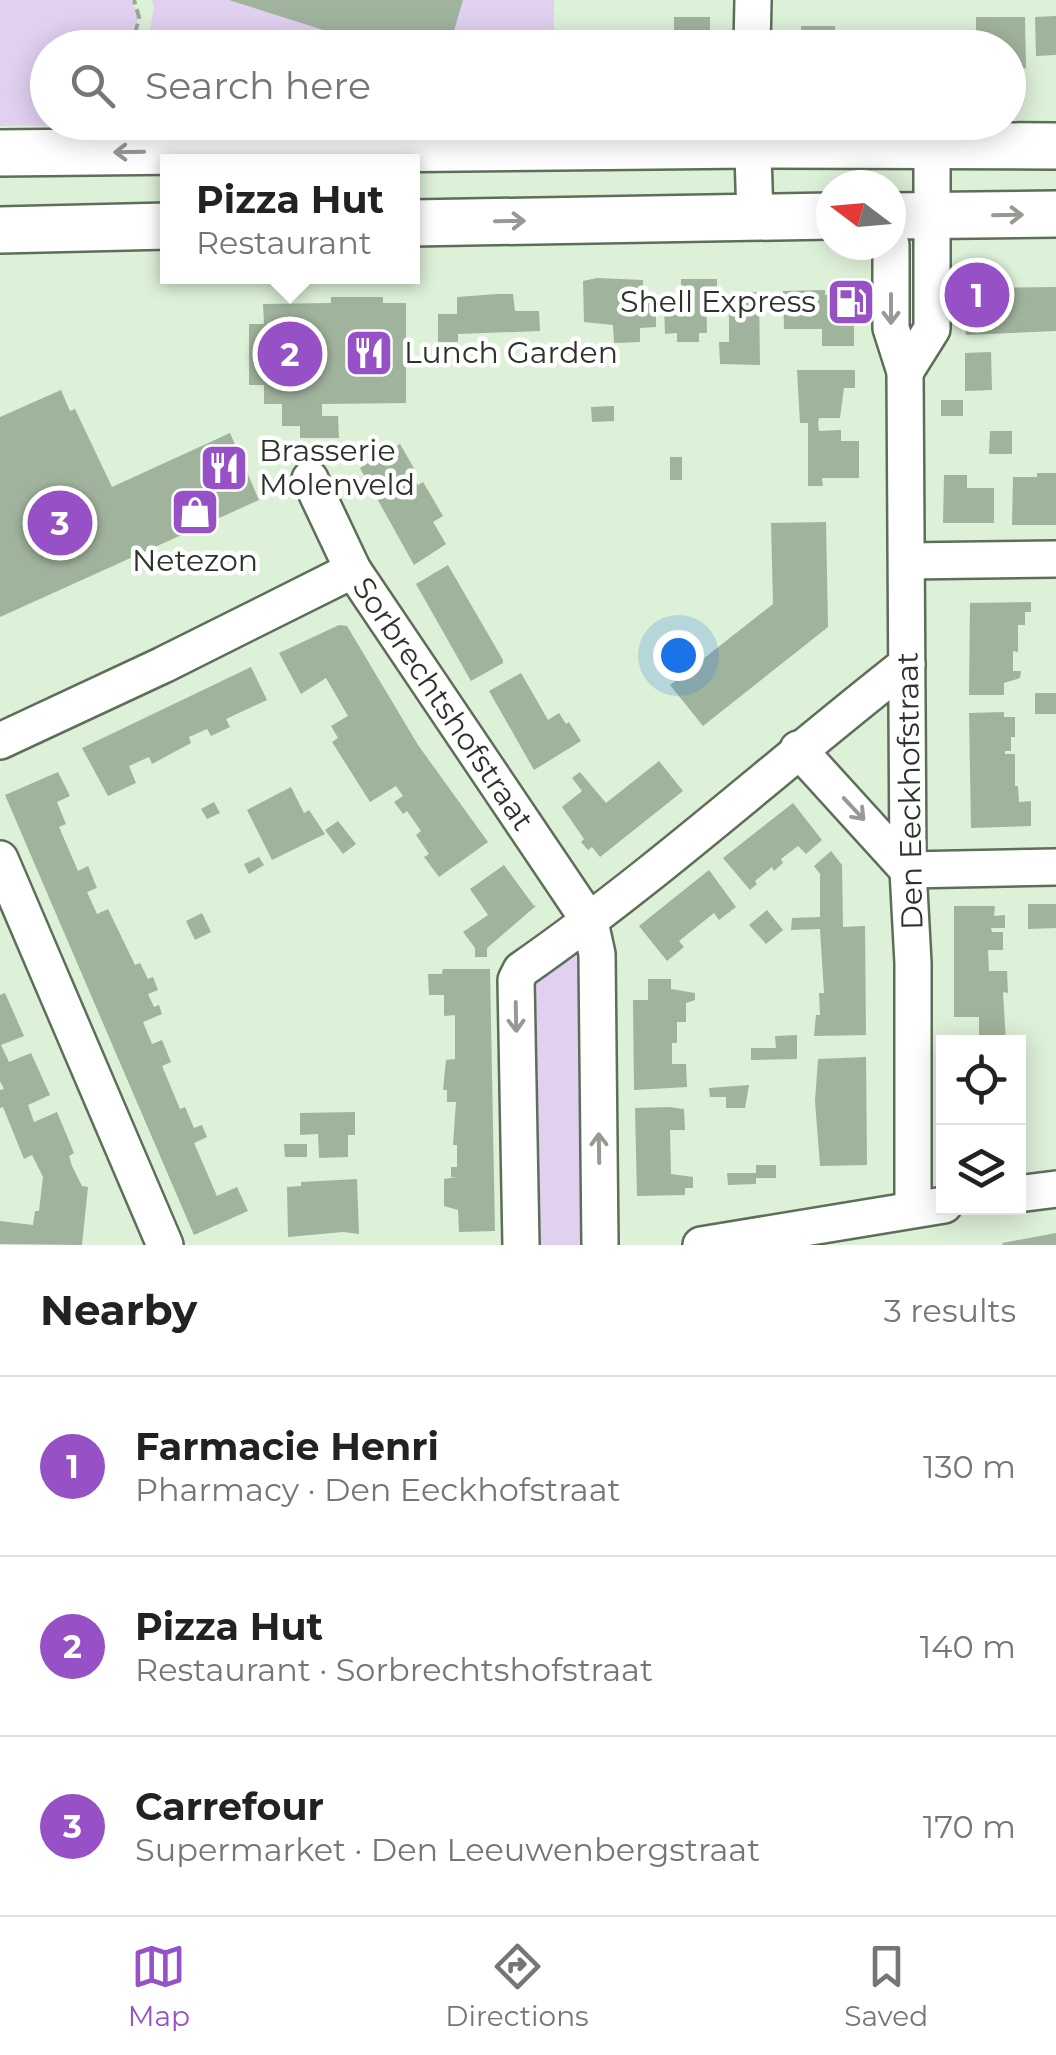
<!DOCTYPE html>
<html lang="en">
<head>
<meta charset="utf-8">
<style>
	body { margin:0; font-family:Montserrat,sans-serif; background:#f6f6f6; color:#222 }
	.controls { position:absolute; right:30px; bottom:30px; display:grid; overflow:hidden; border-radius:0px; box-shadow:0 5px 25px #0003 }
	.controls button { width:90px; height:90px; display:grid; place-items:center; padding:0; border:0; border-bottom:2px solid #e0e0e0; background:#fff; color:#222; font:50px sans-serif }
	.compass { position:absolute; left:816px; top:170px; width:90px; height:90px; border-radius:50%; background:#fff; box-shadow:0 5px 25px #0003; rotate:286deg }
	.you { position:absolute; left:678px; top:655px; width:35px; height:35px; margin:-25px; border:8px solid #fff; border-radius:50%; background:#1a73e8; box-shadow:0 0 0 15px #1a73e833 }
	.badge { display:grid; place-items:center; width:65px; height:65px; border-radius:50%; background:#9551c5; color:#fff; font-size:32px; font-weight:700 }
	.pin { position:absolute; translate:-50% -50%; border:5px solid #fff; box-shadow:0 2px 10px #0006 }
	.popup { position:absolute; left:160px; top:154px; width:260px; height:130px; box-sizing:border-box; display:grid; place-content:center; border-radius:0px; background:#fff; filter:drop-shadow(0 2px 8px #0005); font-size:32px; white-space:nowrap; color:#767676 }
	.popup b { font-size:38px; color:#222 }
	.popup::after { content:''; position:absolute; left:50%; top:100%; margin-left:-20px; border:20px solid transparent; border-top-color:#fff }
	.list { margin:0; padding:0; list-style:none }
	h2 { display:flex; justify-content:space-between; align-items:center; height:130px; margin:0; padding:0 40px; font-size:42px }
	h2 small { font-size:32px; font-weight:400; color:#767676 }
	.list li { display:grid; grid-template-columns:65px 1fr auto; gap:30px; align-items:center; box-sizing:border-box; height:180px; padding:0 40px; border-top:2px solid #e0e0e0 }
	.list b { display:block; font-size:38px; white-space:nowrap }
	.list p { margin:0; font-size:32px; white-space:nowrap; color:#767676 }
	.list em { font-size:32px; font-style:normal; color:#767676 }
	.icon { flex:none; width:55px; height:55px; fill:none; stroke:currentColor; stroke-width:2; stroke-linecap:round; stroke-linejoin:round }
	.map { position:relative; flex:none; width:1056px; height:1245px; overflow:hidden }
	.search { position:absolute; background:#fff; box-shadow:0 5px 25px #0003; left:30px; right:30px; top:30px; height:110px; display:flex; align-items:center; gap:25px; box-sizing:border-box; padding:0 35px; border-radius:55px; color:#767676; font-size:38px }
	.sheet { height:670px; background:#fff }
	nav { display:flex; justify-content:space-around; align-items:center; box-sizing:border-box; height:140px; border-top:2px solid #e0e0e0; background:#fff; font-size:28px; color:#767676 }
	nav a { display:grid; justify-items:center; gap:5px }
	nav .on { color:#9551c5 }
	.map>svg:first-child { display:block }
	.green { fill:#e1d0f0 }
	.building { fill:#a0b39c }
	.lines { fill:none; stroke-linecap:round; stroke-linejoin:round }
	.minor-casing { stroke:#5d6e59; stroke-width:40 }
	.major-casing { stroke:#5d6e59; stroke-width:50 }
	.path { stroke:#99a795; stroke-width:4; stroke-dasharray:10 5; stroke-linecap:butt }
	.minor { stroke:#fff; stroke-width:35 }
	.major { stroke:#fff; stroke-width:45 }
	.oneway { stroke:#969994 }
	.labels { text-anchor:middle; stroke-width:9; stroke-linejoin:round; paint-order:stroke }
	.poi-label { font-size:30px; fill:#2c332a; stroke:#fff; text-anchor:start }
	.street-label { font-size:30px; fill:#2c332a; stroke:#fff }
</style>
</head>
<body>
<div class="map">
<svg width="1056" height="1245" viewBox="0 0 1056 1245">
	<rect width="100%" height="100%" fill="#ddf0d8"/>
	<g class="green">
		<path d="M0 0H131L139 17 131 47 48 48V122L111 125 0 126Z"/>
		<path d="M151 0H554V47L147 48 154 6Z"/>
		<path d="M569 949 581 952 583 1245H538L527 987Z"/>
	</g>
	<g class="building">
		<path d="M229 0H463L449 48H380Z"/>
		<path d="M1056 16V55L1036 56 1035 17Z"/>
		<rect x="674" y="17" width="36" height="31"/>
		<path d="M976 17H1025L1026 68 1009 72V48H976Z"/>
		<path d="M801 26H835L836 48H801Z"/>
		<path d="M954 31V48H868V33Z"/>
		<path d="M623 37V41H633V48H568V42Z"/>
		<path d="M597 278 643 280V303H656V327L640 328V342L614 343 613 325 584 322 583 281Z"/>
		<path d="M681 279H717V290H706L707 333H699V342H677V333L665 334 664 303H681Z"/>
		<path d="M967 284 986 285 987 288 1056 287V331L966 335 963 311H965V294L961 290Z"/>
		<path d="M825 290V295H854V346H822V329H784L783 291Z"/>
		<path d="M759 292 760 365 720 364 719 342H729V293Z"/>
		<path d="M497 294H513L515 311H539L540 331 458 334V342H438V314H457V297Z"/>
		<path d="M331 297H383V303H406V403L322 404V416H338L339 438H300V426H282V404H264V385H249V324H264L263 304 331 303Z"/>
		<path d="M991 352 992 390 965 391V353Z"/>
		<path d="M797 370H855V388H844L840 418H819L818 423 819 431 841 430V441H859V478H822L823 486H808V423H800Z"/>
		<path d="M61 390 70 411 75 409 112 487 230 433 259 500 0 617V417Z"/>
		<rect x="941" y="400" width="22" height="16"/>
		<path d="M614 406V421L592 422 591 407Z"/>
		<path d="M990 431H1012V454H989Z"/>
		<path d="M400 444 415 470 413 476 418 485 423 482 443 516 433 522 446 544 414 565 360 468Z"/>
		<rect x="670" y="457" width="12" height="23"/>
		<path d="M1037 473H1056V525H1012L1013 477H1037Z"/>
		<path d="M944 475H967V488H994V523H943Z"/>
		<path d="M826 522 828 627 703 726 670 685 773 604 771 523Z"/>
		<path d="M448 565 503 660V663L471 681 416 584Z"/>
		<path d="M1031 602V612H1025V625H1018V652L1013 651V671H1021L1020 678 1004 683V695H969L970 603Z"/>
		<path d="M339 625 347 626 418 745 488 842 439 877 424 857 429 854 416 835 421 831 407 811 403 814 394 802 403 796 396 786 370 802 332 742 338 738 331 726 348 716 326 678 301 694 279 653Z"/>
		<path d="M251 667 267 700 226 719 230 727 211 736 207 729 189 737 191 743 152 764 149 757 129 766 136 783 108 796 82 748Z"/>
		<path d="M521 673 548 720 559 713 566 724 569 722 581 741 534 770 489 691Z"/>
		<rect x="1035" y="693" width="21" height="21"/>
		<path d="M1004 712V717H1015V737H1011V751H1005V754H1015V786H1018L1019 802 1031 801V826L971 828 969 713Z"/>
		<path d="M659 761 683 791 600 857 592 847 588 850 581 842 584 839 562 807 582 791 572 778 580 772 606 803Z"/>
		<path d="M58 772 70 796 57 802 66 824 59 827 78 871 88 866 97 888 87 892 97 914 108 909 135 965 140 963 148 979 153 977 158 990 148 994 154 1007 159 1005 162 1014 143 1022 152 1044 162 1040 171 1062 162 1066 180 1109 185 1107 194 1128 202 1125 207 1137 194 1143 217 1196 237 1187 248 1211 194 1235 5 795Z"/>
		<path d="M291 787 304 813 309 810 325 834 272 860 247 810Z"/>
		<path d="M214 802 220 813 207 819 201 809Z"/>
		<path d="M793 803 822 840 806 854 798 846 781 859 783 863 774 871 772 867 755 881 757 884 750 890 723 858Z"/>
		<path d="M338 821 356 844 343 854 325 830Z"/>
		<path d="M831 851 842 865 843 927 865 926 866 1035 814 1036 816 1015H820L819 993H824L820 929 791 930 792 918 820 917V874L814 866Z"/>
		<path d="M259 857 264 865 249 874 244 864Z"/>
		<path d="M504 865 534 906 537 905 487 948V957H475V948L463 932 488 915 470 889Z"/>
		<path d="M709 870 736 907 719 920 714 913 679 941 684 947 667 961 639 926Z"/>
		<path d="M1028 904H1056V928L1028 929Z"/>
		<path d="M954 906H995L994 916 1005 915V928H991L992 932H1003V950H988L989 971H1007L1008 993 1003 992 1006 1042H956V1035H979V1017H954Z"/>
		<path d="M767 910 783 930 766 944 749 925Z"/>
		<path d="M202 913 211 932 195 940 186 921Z"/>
		<path d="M443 969H490L495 1231 459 1232 458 1210 444 1206V1179L457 1177H451V1167H457V1145H453L456 1102H447V1090H443L446 1060 455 1059V1015L444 1016V995H429L428 974H442Z"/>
		<path d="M648 979H671V989L695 993V1000L686 1003V1022H677V1043H672V1064H686L687 1087 634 1090 633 1000H648Z"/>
		<path d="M5 993 24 1036 1 1045 9 1062 31 1053 50 1095 28 1105 34 1122 57 1112 74 1153 69 1156 72 1166 82 1186 88 1187 82 1245 0 1244V1221L33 1225 35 1211H39L43 1177 32 1155 24 1159 3 1107 0 1108V1090L4 1089 0 1081V995Z"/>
		<path d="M797 1035V1059L751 1060V1048H776L775 1036Z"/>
		<path d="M866 1057 867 1165 820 1166 815 1101 818 1059Z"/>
		<path d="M749 1085 745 1108H726V1097H710L709 1088Z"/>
		<path d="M669 1107 684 1109 685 1130H670L671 1174 693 1177V1188H685V1195L637 1196 635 1108Z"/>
		<path d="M355 1112V1135H348V1157L319 1158 318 1134 300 1135V1113Z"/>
		<path d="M284 1144H307V1157H285Z"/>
		<path d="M756 1165H776V1178H756V1184L728 1185 727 1173H756Z"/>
		<path d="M357 1179 359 1234 343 1232 288 1237 287 1187 301 1186V1182Z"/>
		<path d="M1056 1233V1245H1003L1002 1243Z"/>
	</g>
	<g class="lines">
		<g class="minor-casing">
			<g id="minor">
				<path d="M752 48 753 0"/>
				<path d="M752 122 755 217"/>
				<path d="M891 245V328L905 372 908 870 913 963V1209"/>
				<path d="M905 372 932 329V147"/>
				<path d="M310 479 353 570 590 922 597 954 600 1245"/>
				<path d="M907 561 1056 559"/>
				<path d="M0 741 163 665 353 570"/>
				<path d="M798 749 908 870 1056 867"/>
				<path d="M0 859 165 1245"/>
				<path d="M1018 1194 1056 1189"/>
				<path d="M521 1245 516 980 521 970C656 876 778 765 907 664"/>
				<path d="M701 1245 944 1205"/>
			</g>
		</g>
		<g class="major-casing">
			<g id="major">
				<path d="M0 153 752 145 1056 146"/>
				<path d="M891 216 1056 214"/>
				<path d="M412 223 831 216"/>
				<path d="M0 230 168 226"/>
			</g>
		</g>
		<path class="path" d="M132 48 139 17 134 0"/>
		<use href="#minor" class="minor"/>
		<use href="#major" class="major"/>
	</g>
	<defs><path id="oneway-shaft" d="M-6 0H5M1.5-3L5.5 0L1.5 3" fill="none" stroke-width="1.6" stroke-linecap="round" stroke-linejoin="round" transform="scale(2.5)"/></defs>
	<g class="oneway">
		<use href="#oneway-shaft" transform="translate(129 152) rotate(179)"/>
		<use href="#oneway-shaft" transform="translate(1008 215) rotate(-1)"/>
		<use href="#oneway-shaft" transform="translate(510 221) rotate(-1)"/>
		<use href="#oneway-shaft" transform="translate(891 309) rotate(90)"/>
		<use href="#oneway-shaft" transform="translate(854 809) rotate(47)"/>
		<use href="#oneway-shaft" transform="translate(516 1017) rotate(89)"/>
		<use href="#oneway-shaft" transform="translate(599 1148) rotate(-91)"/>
	</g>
	<defs>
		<g id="fuel-square" transform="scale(2.5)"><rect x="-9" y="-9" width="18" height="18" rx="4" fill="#9551c5" stroke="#fff"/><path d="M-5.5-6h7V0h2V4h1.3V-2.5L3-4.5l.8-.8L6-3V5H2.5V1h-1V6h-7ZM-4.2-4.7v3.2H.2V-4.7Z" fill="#fff"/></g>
		<g id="restaurant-square" transform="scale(2.5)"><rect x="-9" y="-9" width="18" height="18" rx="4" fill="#9551c5" stroke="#fff"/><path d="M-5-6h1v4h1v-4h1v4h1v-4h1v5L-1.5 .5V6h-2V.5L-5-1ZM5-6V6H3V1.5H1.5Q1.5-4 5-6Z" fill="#fff"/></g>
		<g id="shop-square" transform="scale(2.5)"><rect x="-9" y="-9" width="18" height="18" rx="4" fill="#9551c5" stroke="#fff"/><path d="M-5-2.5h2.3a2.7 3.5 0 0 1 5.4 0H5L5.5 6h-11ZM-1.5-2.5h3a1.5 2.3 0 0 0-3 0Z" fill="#fff"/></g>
	</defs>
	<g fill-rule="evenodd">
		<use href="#fuel-square" x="851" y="302"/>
		<use href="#restaurant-square" x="369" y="353"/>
		<use href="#restaurant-square" x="224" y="468"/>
		<use href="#shop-square" x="195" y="512"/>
	</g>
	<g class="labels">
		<g class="poi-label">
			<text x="816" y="312" text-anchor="end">Shell Express</text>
			<text x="404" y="363">Lunch Garden</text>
			<text x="259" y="461">Brasserie<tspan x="259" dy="34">Molenveld</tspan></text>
			<text x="195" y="571" text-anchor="middle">Netezon</text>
		</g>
		<g class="street-label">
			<text transform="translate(443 704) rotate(56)" y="10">Sorbrechtshofstraat</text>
			<text transform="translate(910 791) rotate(-91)" y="10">Den Eeckhofstraat</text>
		</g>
	</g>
</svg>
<div class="controls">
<button><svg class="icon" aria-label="locate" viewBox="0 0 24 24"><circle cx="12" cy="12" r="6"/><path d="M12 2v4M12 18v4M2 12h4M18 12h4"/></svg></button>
<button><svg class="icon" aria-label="layers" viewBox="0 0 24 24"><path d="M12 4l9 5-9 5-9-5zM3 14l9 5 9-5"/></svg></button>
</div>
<svg class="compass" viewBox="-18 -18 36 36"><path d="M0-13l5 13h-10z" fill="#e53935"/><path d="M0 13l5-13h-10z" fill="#767676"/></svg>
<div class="you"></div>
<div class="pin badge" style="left:977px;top:295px">1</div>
<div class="pin badge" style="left:290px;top:354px">2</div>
<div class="popup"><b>Pizza Hut</b>Restaurant</div>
<div class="pin badge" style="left:60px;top:523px">3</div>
<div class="search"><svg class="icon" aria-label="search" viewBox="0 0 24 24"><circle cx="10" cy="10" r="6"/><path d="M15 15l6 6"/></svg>Search here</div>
</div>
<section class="sheet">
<h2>Nearby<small>3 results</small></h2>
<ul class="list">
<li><span class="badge">1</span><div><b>Farmacie Henri</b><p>Pharmacy · Den Eeckhofstraat</p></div><em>130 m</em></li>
<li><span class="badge">2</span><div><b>Pizza Hut</b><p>Restaurant · Sorbrechtshofstraat</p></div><em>140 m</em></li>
<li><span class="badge">3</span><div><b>Carrefour</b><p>Supermarket · Den Leeuwenbergstraat</p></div><em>170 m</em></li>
</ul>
</section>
<nav>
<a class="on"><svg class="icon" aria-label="map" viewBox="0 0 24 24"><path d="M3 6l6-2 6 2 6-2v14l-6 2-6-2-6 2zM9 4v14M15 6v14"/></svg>Map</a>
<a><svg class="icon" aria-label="directions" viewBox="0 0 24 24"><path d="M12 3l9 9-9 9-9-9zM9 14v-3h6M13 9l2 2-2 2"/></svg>Directions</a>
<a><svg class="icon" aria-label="saved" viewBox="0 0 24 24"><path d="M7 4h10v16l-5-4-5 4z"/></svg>Saved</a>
</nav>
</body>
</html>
